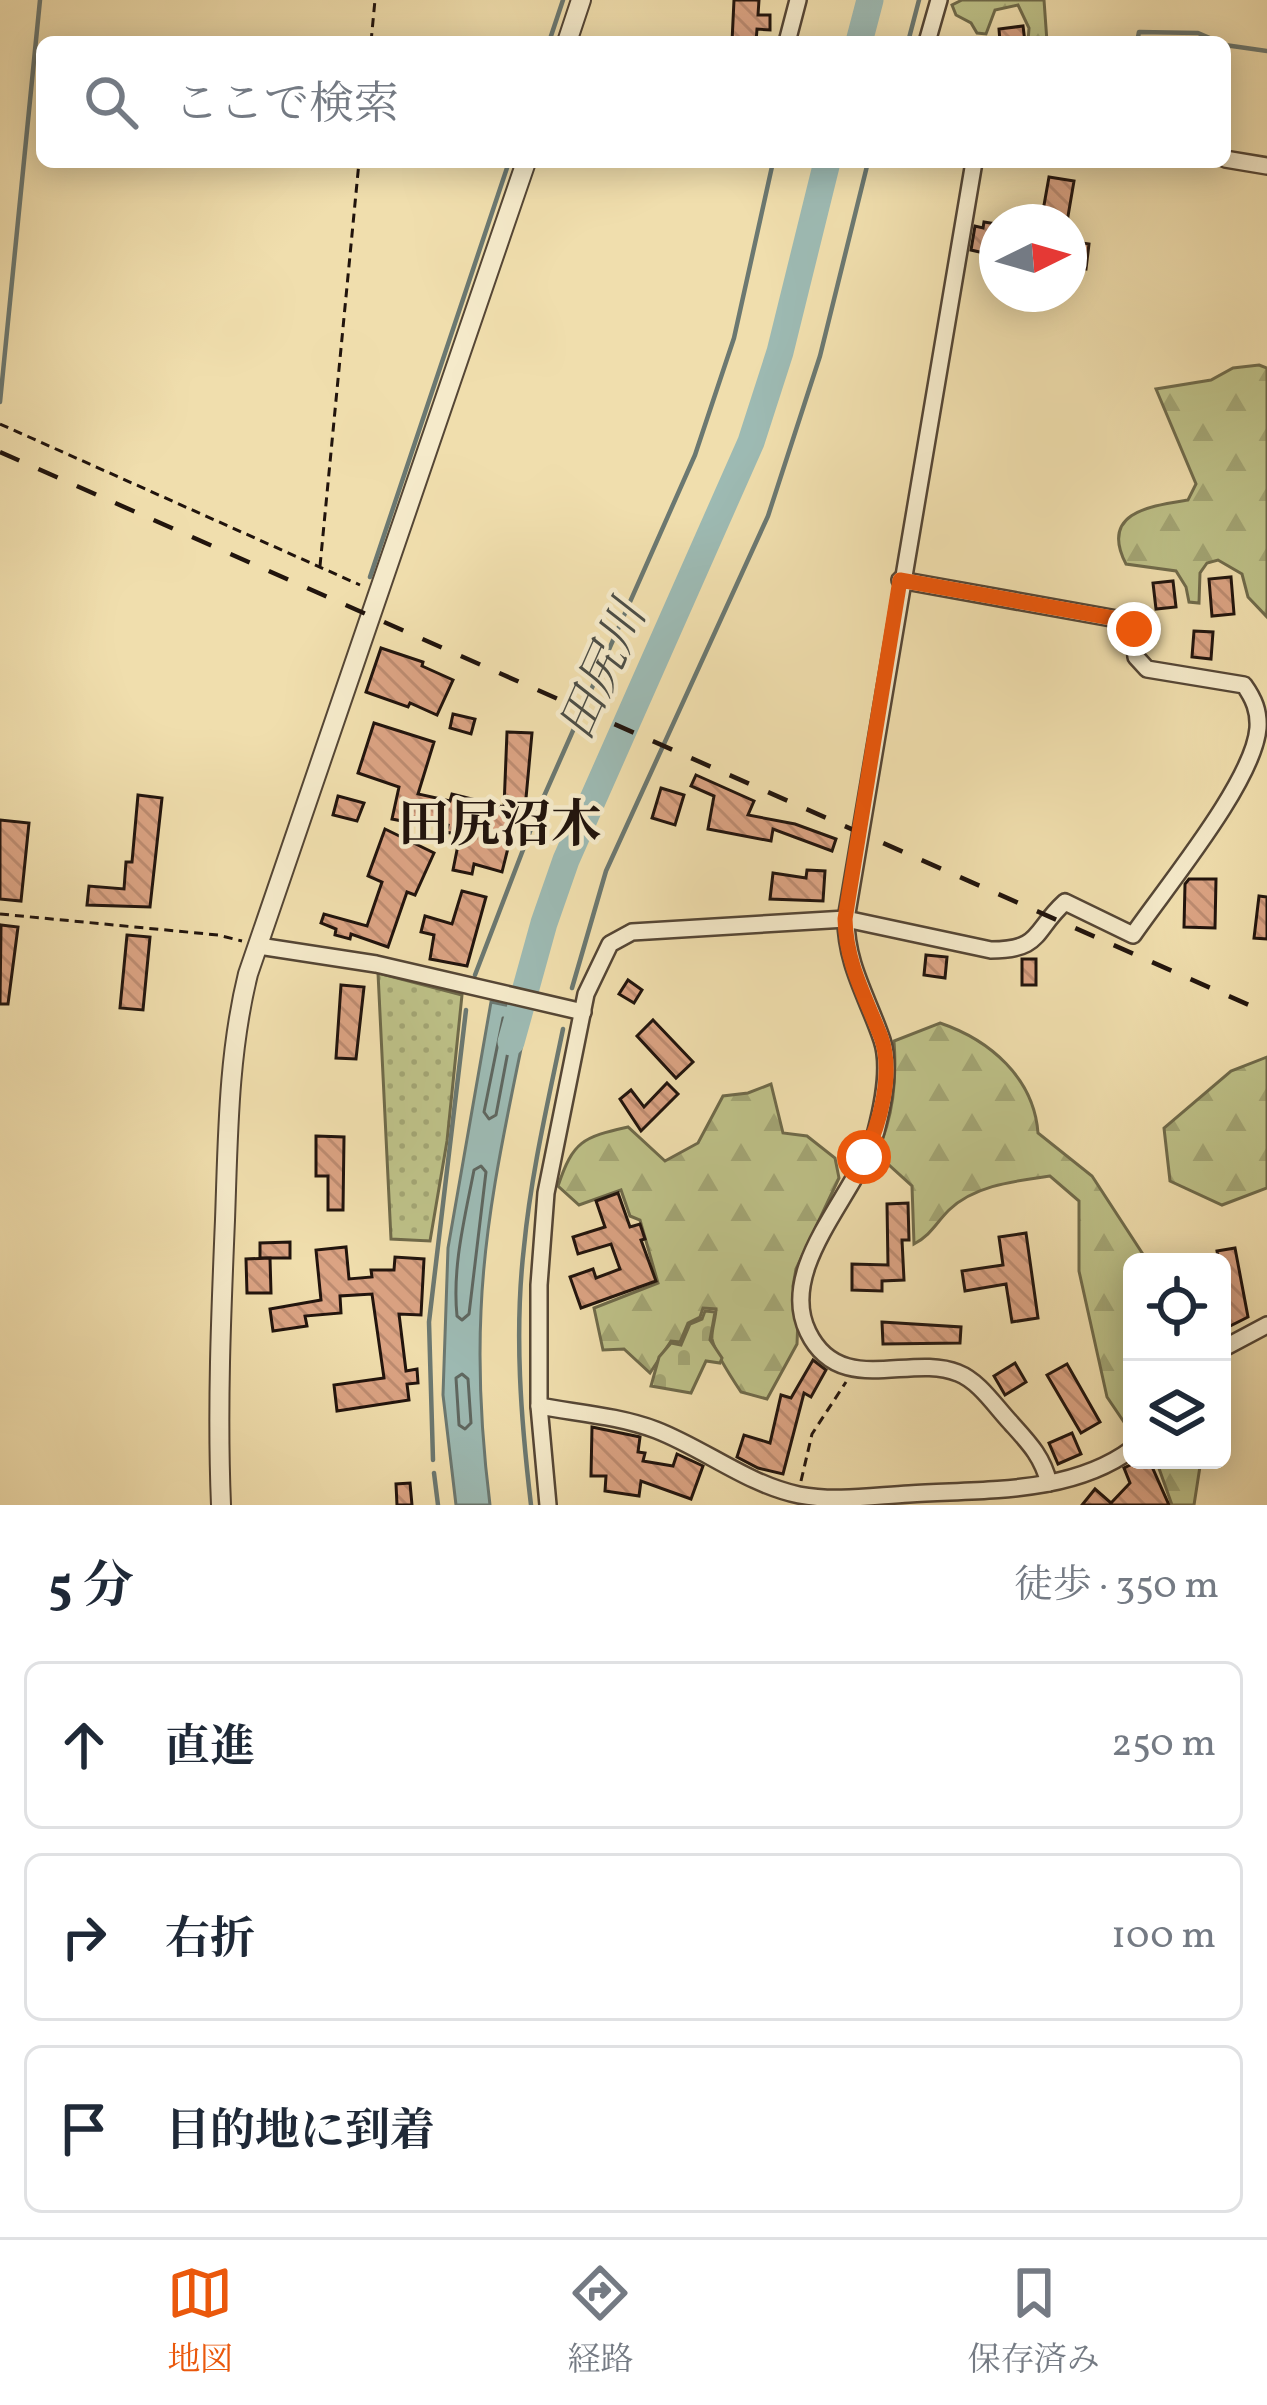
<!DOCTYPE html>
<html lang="ja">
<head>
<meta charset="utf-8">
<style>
	body { margin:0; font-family:Vollkorn,"Noto Serif JP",serif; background:#f2f2f3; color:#1f2937 }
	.controls { position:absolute; right:36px; bottom:36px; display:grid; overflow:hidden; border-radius:18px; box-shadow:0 6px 30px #0003 }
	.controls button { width:108px; height:108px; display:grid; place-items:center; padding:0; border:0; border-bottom:3px solid #e0e1e3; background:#fff; color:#1f2937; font:60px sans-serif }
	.compass { position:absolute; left:979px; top:204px; width:108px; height:108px; border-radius:50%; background:#fff; box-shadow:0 6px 30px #0003; rotate:85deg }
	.stop { position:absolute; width:36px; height:36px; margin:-27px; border:9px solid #ea580c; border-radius:50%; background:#fff }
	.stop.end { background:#ea580c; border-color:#fff; box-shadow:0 3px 12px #0008 }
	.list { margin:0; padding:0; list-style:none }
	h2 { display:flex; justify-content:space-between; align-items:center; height:156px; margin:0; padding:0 48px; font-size:51px }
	h2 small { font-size:39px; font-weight:400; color:#747a83 }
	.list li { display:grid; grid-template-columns:78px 1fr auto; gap:36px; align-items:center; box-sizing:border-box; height:168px; margin:0 24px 24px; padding:0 24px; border:3px solid #e0e1e3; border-radius:18px }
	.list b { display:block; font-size:45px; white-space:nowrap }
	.list em { font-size:39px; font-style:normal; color:#747a83 }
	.icon { flex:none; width:66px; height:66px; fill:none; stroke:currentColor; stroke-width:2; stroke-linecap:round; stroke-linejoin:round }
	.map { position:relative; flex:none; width:1267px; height:1505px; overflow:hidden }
	.search { position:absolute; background:#fff; box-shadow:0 6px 30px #0003; left:36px; right:36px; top:36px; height:132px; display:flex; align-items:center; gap:30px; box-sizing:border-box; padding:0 42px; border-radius:18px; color:#747a83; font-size:45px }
	.sheet { height:732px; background:#fff }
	nav { display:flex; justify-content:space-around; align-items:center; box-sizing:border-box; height:168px; border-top:3px solid #e0e1e3; background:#fff; font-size:33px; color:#747a83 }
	nav a { display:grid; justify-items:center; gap:6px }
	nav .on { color:#ea580c }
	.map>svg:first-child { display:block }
	.grass { fill:url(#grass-dots); stroke:#6f6a4a; stroke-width:3 }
	.forest { fill:url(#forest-firs); stroke:#6f6a4a; stroke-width:3 }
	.cemetery { fill:url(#cemetery-stones); stroke:#6f6a4a; stroke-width:3 }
	.water { fill:#9dbab3; stroke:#6b7871; stroke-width:3 }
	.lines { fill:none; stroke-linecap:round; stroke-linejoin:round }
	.shore { stroke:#5f6760; stroke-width:3 }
	.stream { stroke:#6b7871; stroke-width:4.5 }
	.river { stroke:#9dbab3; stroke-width:27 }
	.building { fill:url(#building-back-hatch); stroke:#21140d; stroke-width:3 }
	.minor-casing { stroke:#554635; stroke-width:20 }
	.tertiary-casing { stroke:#554635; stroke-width:22 }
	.path { stroke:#21140d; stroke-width:3; stroke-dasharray:9 6; stroke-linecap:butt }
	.minor { stroke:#f5eaca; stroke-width:15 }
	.tertiary { stroke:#f5eaca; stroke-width:18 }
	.rail { stroke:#21140d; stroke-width:4.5; stroke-dasharray:21 21; stroke-linecap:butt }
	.route { stroke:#ea580c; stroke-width:15 }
	.labels { text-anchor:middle; stroke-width:9; stroke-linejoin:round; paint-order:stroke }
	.water-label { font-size:48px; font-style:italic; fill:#4c4e47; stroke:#f5eaca }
	.quarter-label { font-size:51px; font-weight:bold; fill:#21140d; stroke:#f5eaca }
</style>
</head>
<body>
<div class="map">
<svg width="1267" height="1505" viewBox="0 0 1267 1505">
	<defs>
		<pattern id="grass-dots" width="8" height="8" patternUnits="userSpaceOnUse" patternTransform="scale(3)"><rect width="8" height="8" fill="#bdc087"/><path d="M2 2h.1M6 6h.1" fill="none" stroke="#a2a473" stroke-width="1.8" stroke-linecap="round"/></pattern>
		<pattern id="forest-firs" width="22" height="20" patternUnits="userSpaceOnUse" patternTransform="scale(3)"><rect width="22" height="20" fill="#bdc087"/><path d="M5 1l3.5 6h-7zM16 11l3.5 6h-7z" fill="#a2a473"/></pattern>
		<pattern id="cemetery-stones" width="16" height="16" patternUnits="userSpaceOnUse" patternTransform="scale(3)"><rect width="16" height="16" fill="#bdc087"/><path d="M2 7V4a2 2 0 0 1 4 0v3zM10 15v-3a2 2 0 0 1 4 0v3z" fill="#a2a473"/></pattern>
		<pattern id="building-back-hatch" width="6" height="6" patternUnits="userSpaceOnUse" patternTransform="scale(3)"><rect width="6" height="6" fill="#dba383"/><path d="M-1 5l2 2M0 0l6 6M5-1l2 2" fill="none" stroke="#bc8b70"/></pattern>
	</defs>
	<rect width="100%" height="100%" fill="#f0dead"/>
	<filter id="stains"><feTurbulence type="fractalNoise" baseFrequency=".00167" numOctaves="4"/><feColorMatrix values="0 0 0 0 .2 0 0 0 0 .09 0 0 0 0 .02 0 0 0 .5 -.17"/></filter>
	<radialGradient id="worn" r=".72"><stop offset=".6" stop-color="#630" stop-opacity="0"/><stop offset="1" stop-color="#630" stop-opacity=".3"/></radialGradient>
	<path class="grass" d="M378 973 462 995 447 1141 430 1241 391 1239Z"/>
	<g class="forest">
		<path d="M962 0H1044L1047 42H1028L1029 28 1018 5 995 10 986 34 977 33 971 23 956 15 952 5Z"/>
		<path d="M1259 365 1267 368V617L1248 597 1242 574 1218 560 1207 563 1200 573 1199 603 1189 602 1186 587 1176 571 1126 564C1099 512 1151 506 1188 500L1196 484 1156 389 1211 380 1233 368Z"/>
		<path d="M940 1023C990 1040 1034 1078 1038 1133L1092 1176 1148 1262H1132L1130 1431 1107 1397 1079 1271V1201L1050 1176C1016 1181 975 1185 949 1210 936 1223 931 1235 914 1244L912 1186 877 1154C893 1116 897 1082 894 1041Z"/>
		<path d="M1267 1057V1188L1222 1205 1170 1181 1164 1128 1231 1071Z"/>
		<path d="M771 1084 783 1133 807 1136 835 1158 839 1178 796 1269 793 1286 798 1319 797 1344 767 1399 741 1392C733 1380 715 1353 712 1339 711 1332 716 1317 716 1309L703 1308 700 1317 688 1323 680 1342 671 1341 650 1373 624 1349 603 1350 594 1308 658 1283 640 1220 630 1216 621 1190 579 1205 558 1186C573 1141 583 1137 628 1127L665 1161 698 1143 723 1096 748 1093Z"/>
		<path d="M1156 1460H1201L1194 1505H1172Z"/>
	</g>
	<path class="cemetery" d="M705 1311 715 1312 710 1340 722 1358 720 1363 706 1361 691 1393 651 1386 659 1357 671 1343 681 1345 690 1324 702 1319Z"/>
	<path class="water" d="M491 1002 529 1010C509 1109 485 1211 481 1311 478 1376 482 1441 490 1505H456L443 1395 448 1248Z"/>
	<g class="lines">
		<g class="shore">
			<path d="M503 1018 511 1019 513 1025 496 1115 489 1119 484 1112Z"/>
			<path d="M481 1166 486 1172 469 1314 462 1320 457 1316C452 1267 465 1217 474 1170Z"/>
			<path d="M462 1374 468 1379 471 1423 465 1429 459 1425 456 1378Z"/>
		</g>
		<g class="stream">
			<path d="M549 42 563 0"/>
			<path d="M908 42 919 0"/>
			<path d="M1137 42 1139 32 1198 33 1219 42"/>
			<path d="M1225 45 1267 51"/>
			<path d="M0 402 40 0"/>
			<path d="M370 577 509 162"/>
			<path d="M475 975 541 803 695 455 734 338 773 162"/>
			<path d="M572 988 606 871 768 516 820 356 868 162"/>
			<path d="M433 1460 429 1322 466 1010"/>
			<path d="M434 1473 438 1505"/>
			<path d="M531 1505C521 1420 514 1333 524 1247 531 1174 548 1102 563 1029"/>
		</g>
		<g class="river">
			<path d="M859 42 870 0"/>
			<path d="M511 1042 544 923 566 860 751 442 780 352 827 162"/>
		</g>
	</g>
	<g class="building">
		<path d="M734 0H759L758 15H770V30L757 29 756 42H732Z"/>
		<path d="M1023 26 1025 42H1000L999 29Z"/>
		<path d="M1049 177 1074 181 1067 222H1041Z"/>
		<path d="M984 222 997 224V256L971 250 975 226 983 228Z"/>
		<path d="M1069 241 1089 244 1086 269 1069 266Z"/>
		<path d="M1231 577 1234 614 1212 616 1209 579Z"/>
		<path d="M1173 581 1176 607 1156 609 1153 583Z"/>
		<path d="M1194 631 1213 632 1211 659 1192 657Z"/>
		<path d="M381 648 423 662 422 666 453 680 437 715 410 703 408 707 366 692Z"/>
		<path d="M453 714 475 719 471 734 450 728Z"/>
		<path d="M374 723 434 742 418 794 450 801 452 794 504 807 507 732 532 733 525 809 518 808 502 872 474 864 472 874 453 870 460 835 446 832 448 825 413 817 412 823 392 819 399 787 358 773Z"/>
		<path d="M696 775 754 801 748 815 795 824 836 839 832 851 773 829 771 841 708 829 714 796 691 786Z"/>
		<path d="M661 788 684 795 675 825 652 818Z"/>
		<path d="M138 795 162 798 150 907 87 905 89 886 124 889 126 862H132Z"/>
		<path d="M338 796 364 803 357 821 333 815Z"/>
		<path d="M0 820 29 823 21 901 0 899Z"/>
		<path d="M385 829 434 853 415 895 407 892 388 947 351 934 350 939 335 935 336 929 321 923 324 914 367 926 382 882 368 876Z"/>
		<path d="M807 870 825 871 823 901 770 899 773 873 806 878Z"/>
		<path d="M1189 879H1216L1215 928 1184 927 1185 884Z"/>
		<path d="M462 891 486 897 467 966 430 959 434 935 421 932 425 916 452 924Z"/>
		<path d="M1259 896 1267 897V939L1254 938Z"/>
		<path d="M1 925 18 927 8 1004H0Z"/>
		<path d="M127 935 150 937 143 1010 120 1008Z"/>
		<path d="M926 955 947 957 945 978 924 975Z"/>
		<rect x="1022" y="959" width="14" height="26"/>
		<path d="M628 980 642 990 634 1003 619 994Z"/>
		<path d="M341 985 364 987 356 1059 336 1058Z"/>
		<path d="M653 1020 693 1062 676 1078 637 1036Z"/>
		<path d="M667 1083 678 1094 641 1131 620 1099 631 1090 644 1107Z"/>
		<path d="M316 1136 344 1137 343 1210H328V1176H316Z"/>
		<path d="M618 1193 630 1227 640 1224 645 1239 641 1240 656 1281 581 1308 570 1277 593 1269 596 1278 620 1269 611 1244 578 1254 573 1237 605 1227 596 1201Z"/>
		<path d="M908 1203 909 1240H902L904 1280 882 1281V1291L852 1290V1264L888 1265 887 1204Z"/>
		<path d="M1026 1233 1038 1318 1012 1322 1006 1284 965 1291 962 1271 1003 1265 999 1237Z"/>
		<path d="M290 1242V1258H260V1243Z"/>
		<path d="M346 1247 349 1279 372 1277 371 1270H394L395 1257 424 1259 421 1315 399 1314 406 1371 417 1369 418 1383 407 1384 409 1400 337 1411 334 1385 384 1378 372 1294 340 1296 341 1313 305 1316 307 1326 273 1331 270 1309 321 1300 316 1250Z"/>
		<path d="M1235 1248 1248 1317 1222 1330V1262H1219L1217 1251Z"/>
		<path d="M270 1258 271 1293H247L246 1259Z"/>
		<path d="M882 1322 961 1327 960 1343 883 1344Z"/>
		<path d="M813 1360 826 1370 811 1397 804 1393 783 1474 758 1468 737 1457 744 1435 770 1443 781 1395 791 1398Z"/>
		<path d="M1015 1363 1026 1382 1005 1395 994 1376Z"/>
		<path d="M1067 1364 1100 1422 1081 1433 1047 1375Z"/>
		<path d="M592 1427 640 1437 638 1452 645 1453 643 1461 673 1466 677 1454 703 1466 691 1499 641 1481 639 1496 605 1491 606 1476H591Z"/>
		<path d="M1072 1433 1081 1454 1058 1464 1049 1443Z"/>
		<path d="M1141 1460H1149L1169 1505H1082L1095 1489 1111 1503 1130 1483 1124 1468Z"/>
		<path d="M410 1483 412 1505H397L396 1484Z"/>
	</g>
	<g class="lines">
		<g class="minor-casing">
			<g id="minor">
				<path d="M787 42 798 0"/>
				<path d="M927 42 939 0"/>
				<path d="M1225 159 1267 166"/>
				<path d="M974 162 846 919C846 965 868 998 882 1040 891 1067 883 1104 876 1131 859 1192 776 1267 808 1332 840 1398 910 1353 958 1373 979 1381 995 1406 1011 1423 1029 1443 1042 1456 1049 1483"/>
				<path d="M259 946 376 964 583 1012"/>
				<path d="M1222 1349 1267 1325"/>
				<path d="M539 1406C577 1413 619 1416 656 1430 705 1449 747 1484 799 1495 835 1502 873 1496 909 1494 983 1489 1070 1495 1132 1449"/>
				<path d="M548 1505 539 1406V1285L546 1193 586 994 610 944 632 932 846 919 991 950C1042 950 1033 931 1065 902L1133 935C1166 887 1254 781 1258 728 1259 711 1254 699 1244 685L1147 669 1136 657 1134 629 1128 621 900 580"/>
			</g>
		</g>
		<g class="tertiary-casing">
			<g id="tertiary">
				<path d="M567 42 581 0"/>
				<path d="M221 1505C217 1410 221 1315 225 1220 228 1137 228 1055 248 974L526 162"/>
			</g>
		</g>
		<g class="path">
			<path d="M371 42 375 0"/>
			<path d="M0 424 360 585"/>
			<path d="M320 566 359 162"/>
			<path d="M0 914 218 935 242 941"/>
			<path d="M801 1481 812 1434 846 1382"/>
		</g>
		<use href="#minor" class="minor"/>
		<use href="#tertiary" class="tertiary"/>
		<path class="rail" d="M0 452 1267 1013"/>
	</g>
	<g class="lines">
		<path class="route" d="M864 1157C880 1124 894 1073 881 1037 865 996 846 963 845 919L900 580 1129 621 1134 629"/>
	</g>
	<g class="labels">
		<g class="water-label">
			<text transform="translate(601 670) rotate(-66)" y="17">田尻川</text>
		</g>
		<g class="quarter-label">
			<text x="500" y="841">田尻沼木</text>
		</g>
	</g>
	<rect width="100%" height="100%" filter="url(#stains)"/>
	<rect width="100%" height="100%" fill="url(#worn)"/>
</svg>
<div class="controls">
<button><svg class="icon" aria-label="locate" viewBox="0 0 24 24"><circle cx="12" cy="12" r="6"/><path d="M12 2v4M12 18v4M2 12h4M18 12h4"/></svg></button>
<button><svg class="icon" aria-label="layers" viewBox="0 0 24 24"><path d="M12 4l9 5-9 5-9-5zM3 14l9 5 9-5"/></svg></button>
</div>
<svg class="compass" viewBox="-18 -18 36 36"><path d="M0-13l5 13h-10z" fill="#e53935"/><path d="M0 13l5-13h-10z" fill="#747a83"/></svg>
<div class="stop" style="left:864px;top:1157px"></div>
<div class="stop end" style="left:1134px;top:629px"></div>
<div class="search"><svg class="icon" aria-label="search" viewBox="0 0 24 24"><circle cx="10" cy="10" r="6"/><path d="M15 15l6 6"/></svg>ここで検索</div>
</div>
<section class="sheet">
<h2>5 分<small>徒歩 · 350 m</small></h2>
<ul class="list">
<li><svg class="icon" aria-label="ahead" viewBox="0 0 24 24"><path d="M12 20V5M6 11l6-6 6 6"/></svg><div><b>直進</b></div><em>250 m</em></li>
<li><svg class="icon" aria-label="right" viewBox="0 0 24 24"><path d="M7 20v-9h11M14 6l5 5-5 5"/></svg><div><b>右折</b></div><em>100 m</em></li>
<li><svg class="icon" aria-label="arrive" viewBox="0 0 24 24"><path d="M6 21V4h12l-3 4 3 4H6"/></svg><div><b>目的地に到着</b></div></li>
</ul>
</section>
<nav>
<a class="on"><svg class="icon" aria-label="map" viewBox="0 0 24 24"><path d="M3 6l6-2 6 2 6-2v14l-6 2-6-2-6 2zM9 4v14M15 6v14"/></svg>地図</a>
<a><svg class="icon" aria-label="directions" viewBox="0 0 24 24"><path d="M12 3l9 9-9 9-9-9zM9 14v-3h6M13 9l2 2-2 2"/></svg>経路</a>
<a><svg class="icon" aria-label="saved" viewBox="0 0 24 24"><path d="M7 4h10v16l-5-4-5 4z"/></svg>保存済み</a>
</nav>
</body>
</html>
